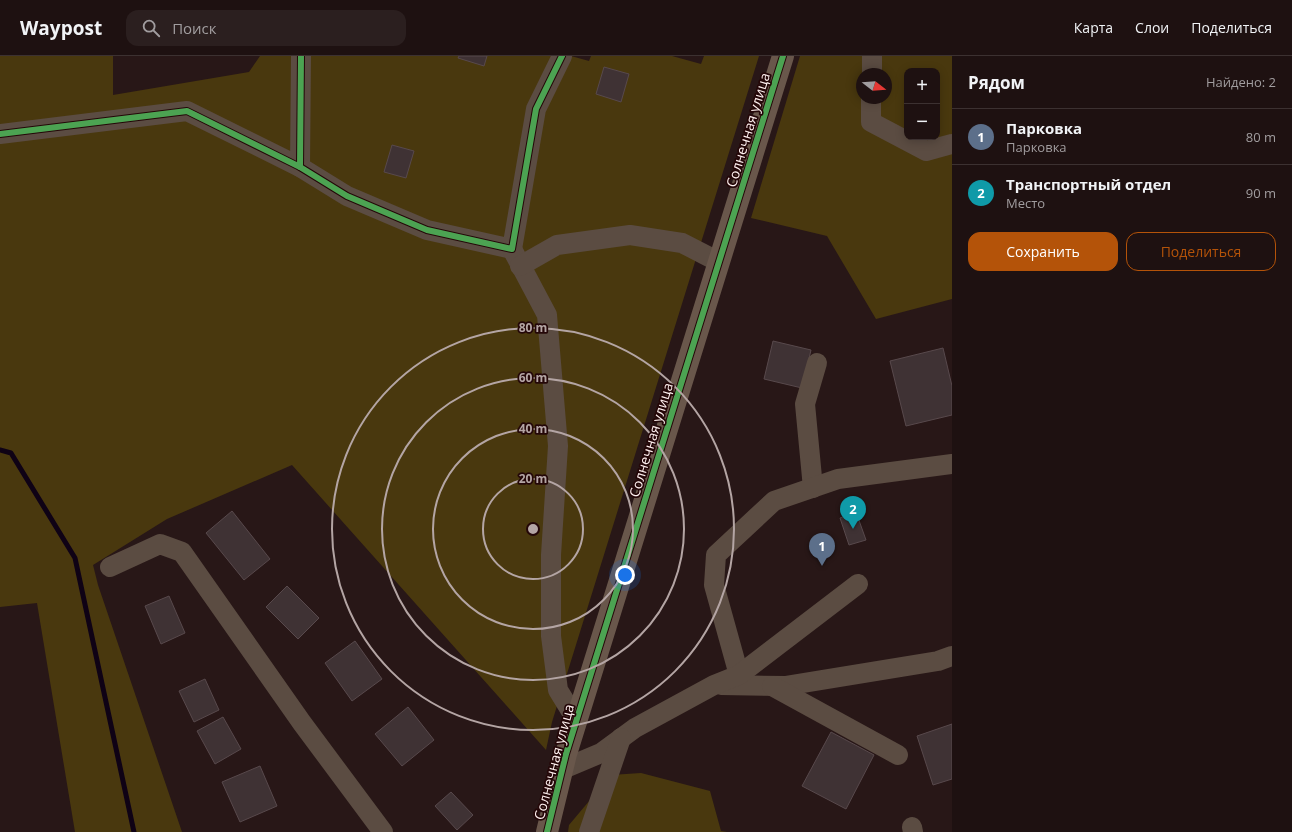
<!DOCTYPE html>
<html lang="ru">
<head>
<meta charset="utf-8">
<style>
	body { margin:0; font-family:"Open Sans",sans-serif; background:#2b1f1f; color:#f1f3f6 }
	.controls { position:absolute; right:12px; top:12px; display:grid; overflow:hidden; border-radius:8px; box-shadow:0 2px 10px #0003 }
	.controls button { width:36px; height:36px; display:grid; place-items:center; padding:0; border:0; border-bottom:1px solid #3c3131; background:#1e1111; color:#f1f3f6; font:20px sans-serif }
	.compass { position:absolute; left:856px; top:12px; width:36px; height:36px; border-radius:50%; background:#1e1111; box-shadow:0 2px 10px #0003; rotate:107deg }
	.you { position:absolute; left:625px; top:519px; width:14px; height:14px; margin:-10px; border:3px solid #fff; border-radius:50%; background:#1a73e8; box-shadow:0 0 0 6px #1a73e833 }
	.badge { display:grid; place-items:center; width:26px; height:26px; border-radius:50%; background:#b45309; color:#fff; font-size:13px; font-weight:700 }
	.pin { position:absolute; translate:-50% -33px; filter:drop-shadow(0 1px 2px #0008) }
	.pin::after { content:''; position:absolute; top:21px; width:14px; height:12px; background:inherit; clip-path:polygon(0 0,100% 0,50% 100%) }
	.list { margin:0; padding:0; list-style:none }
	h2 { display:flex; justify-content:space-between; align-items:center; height:52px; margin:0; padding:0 16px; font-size:17px }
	h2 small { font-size:13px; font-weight:400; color:#a19d9f }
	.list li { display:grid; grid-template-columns:26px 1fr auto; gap:12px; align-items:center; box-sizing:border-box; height:56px; padding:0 16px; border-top:1px solid #3c3131 }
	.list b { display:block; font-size:15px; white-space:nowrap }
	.list p { margin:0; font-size:13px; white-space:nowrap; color:#a19d9f }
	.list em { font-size:13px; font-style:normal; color:#a19d9f }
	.actions { display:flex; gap:8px; padding:12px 16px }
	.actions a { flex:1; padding:9px 0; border:1px solid #b45309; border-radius:12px; text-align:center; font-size:14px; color:#b45309 }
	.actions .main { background:#b45309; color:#fff }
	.icon { flex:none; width:22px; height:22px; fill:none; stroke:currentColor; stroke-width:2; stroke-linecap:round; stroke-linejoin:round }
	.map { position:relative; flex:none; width:952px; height:776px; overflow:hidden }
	header { display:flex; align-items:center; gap:24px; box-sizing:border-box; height:56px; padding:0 20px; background:#1e1111; border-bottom:1px solid #3c3131 }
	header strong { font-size:19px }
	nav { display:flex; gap:22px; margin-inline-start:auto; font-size:14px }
	.search { width:280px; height:36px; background:#2b1f1f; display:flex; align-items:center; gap:10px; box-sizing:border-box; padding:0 14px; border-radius:12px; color:#a19d9f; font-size:15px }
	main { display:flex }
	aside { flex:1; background:#1e1111 }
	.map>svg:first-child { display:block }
	.green { fill:#49380e; fill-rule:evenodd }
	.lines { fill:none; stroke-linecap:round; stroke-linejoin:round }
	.stream { stroke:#0f0215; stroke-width:5 }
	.building { fill:#3f3234; stroke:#58494c }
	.street { stroke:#5b4c42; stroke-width:20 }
	.secondary { stroke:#69574b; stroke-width:22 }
	.cycleway-casing { stroke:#240708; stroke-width:8 }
	.cycleway { stroke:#4ca352; stroke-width:6 }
	.ring { fill:none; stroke:#b4a5a4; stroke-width:2 }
	.labels { text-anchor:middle; stroke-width:3.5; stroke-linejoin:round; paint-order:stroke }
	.street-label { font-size:14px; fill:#fff1f0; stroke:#240708 }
	.centre { fill:#b4a5a4; stroke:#240708; stroke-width:2 }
	.ring-label { font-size:12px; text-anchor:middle; font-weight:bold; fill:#b4a5a4; stroke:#240708; stroke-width:3.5; stroke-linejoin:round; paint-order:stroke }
</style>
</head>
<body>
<header>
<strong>Waypost</strong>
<div class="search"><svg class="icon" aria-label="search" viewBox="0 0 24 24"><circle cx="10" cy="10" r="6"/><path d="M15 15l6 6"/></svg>Поиск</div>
<nav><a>Карта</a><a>Слои</a><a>Поделиться</a></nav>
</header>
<main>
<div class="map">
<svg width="952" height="776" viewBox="0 0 952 776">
	<rect width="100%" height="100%" fill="#281717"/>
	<g class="green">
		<path d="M0 0H113V39L249 16 260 0H571L589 5 591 0H672L701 8 704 0H759L552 666 546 694 292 409 167 463 93 509 98 529 182 776H75L37 547 0 551Z"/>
		<path d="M800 0H952V243L876 263 827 180 751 162ZM907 15H937V81H907ZM862 18H886V42H862Z"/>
		<path d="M641 717 710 735 721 775 727 776H568L569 769 611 719Z"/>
	</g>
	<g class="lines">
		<path class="stream" d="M0 394 11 397 75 502 134 776"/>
	</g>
	<g class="building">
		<path d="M459 0H487L484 10 458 2Z"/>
		<path d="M604 11 629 18 621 46 596 38Z"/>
		<path d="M392 89 414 95 406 122 384 116Z"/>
		<path d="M773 285 811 294 802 332 764 323Z"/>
		<path d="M943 292 952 330V359L906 370 890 305Z"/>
		<path d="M232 455 270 503 244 524 206 477Z"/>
		<path d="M856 456 866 484 849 489 840 462Z"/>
		<path d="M287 530 319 562 298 583 266 551Z"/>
		<path d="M169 540 185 577 161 588 145 550Z"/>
		<path d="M355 585 382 623 352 645 325 607Z"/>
		<path d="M205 623 219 654 194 666 179 635Z"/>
		<path d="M408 651 434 684 402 710 375 678Z"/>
		<path d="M223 661 241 693 215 708 197 675Z"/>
		<path d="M952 668V723L933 729 917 680Z"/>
		<path d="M831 676 874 699 846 753 802 730Z"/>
		<path d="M260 710 277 750 240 766 222 726Z"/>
		<path d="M451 736 473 759 457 774 435 750Z"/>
	</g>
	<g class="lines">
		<g class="street">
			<path d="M872 18V0"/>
			<path d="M871 42V66L926 95 952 88"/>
			<path d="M0 78 187 55 300 111 301 0"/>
			<path d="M300 111 347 140 427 174 512 193 536 53 562 0"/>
			<path d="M512 193 547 259 558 390 551 499V580L558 634 577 665"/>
			<path d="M520 210 557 189 630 179 682 187 719 206"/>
			<path d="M813 432 805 348 817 307"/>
			<path d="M110 511 160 488 182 496 302 667 383 776"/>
			<path d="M739 619 714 529 716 499 774 445 838 423 952 408"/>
			<path d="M721 629 785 630 938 605 952 600"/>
			<path d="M772 630 898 699"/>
			<path d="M563 713 601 697 635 672 714 629 739 619 858 528"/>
			<path d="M912 771 913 776"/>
			<path d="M589 776 621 682"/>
		</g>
		<path class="secondary" d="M547 776 566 698 783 0"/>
		<g class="cycleway-casing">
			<g id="cycleway">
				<path d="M0 78 187 55 300 111 301 0"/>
				<path d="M300 111 347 140 427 174 512 193 536 53 562 0"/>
				<path d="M547 776 566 698 783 0"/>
			</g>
		</g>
		<use href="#cycleway" class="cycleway"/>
	</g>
	<g class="ring">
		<circle cx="533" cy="473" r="50"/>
		<circle cx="533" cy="473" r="100"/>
		<circle cx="533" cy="473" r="151"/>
		<circle cx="533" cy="473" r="201"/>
	</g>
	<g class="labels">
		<g class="street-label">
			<text transform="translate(748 74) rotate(-73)" y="5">Солнечная улица</text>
			<text transform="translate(651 384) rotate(-73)" y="5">Солнечная улица</text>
			<text transform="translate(554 706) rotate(-75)" y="5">Солнечная улица</text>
		</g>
	</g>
	<circle cx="533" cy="473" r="6" class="centre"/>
	<g class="ring-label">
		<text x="533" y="276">80 m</text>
		<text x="533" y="326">60 m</text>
		<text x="533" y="377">40 m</text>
		<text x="533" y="427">20 m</text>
	</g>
</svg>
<div class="controls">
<button>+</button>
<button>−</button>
</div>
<svg class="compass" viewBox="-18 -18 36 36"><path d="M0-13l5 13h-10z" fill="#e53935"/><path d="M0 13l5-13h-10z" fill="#a19d9f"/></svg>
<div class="you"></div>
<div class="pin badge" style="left:822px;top:510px;background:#5c6f8a">1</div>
<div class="pin badge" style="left:853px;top:473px;background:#0f9aa8">2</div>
</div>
<aside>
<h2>Рядом<small>Найдено: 2</small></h2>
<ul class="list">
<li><span class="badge" style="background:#5c6f8a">1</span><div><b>Парковка</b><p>Парковка</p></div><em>80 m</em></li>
<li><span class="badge" style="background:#0f9aa8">2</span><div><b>Транспортный отдел</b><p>Место</p></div><em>90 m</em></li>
</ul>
<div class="actions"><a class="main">Сохранить</a><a>Поделиться</a></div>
</aside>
</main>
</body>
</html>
